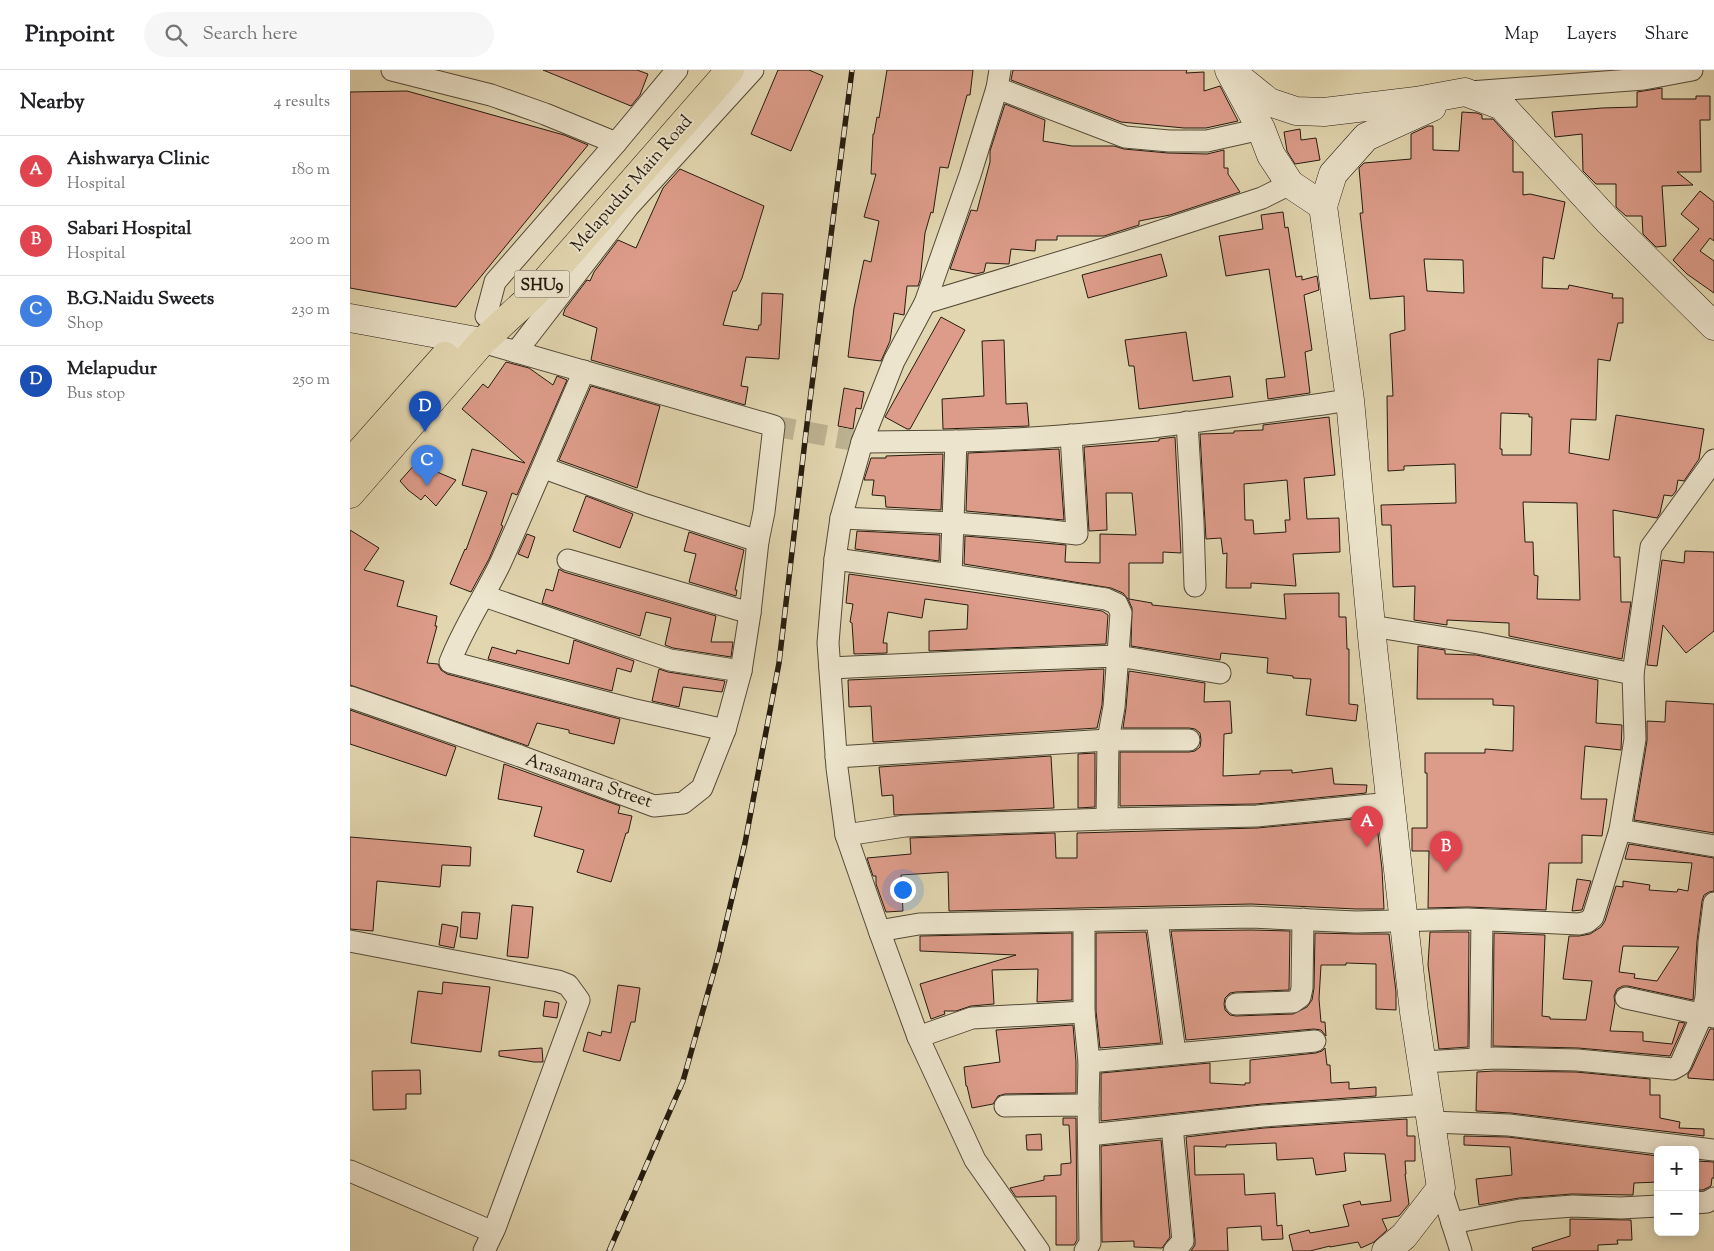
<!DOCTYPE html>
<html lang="en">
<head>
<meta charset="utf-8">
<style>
	body { margin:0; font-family:"Sorts Mill Goudy",serif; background:#f6f6f6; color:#202124 }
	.controls { position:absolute; right:15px; bottom:15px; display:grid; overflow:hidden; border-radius:8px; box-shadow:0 2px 12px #0003 }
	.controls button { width:45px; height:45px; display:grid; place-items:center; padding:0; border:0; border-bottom:1px solid #e0e0e0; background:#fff; color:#202124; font:25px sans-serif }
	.you { position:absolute; left:552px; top:819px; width:18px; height:18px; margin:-12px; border:4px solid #fff; border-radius:50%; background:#1a73e8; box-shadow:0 0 0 8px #1a73e833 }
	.badge { display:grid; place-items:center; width:32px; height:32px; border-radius:50%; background:#b45309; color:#fff; font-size:16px; font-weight:700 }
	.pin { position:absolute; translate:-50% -41px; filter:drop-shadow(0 1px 2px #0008) }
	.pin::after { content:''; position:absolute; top:26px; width:18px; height:15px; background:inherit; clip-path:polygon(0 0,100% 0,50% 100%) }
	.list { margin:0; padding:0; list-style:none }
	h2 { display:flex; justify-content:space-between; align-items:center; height:65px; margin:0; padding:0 20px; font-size:21px }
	h2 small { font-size:16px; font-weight:400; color:#757577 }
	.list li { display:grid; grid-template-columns:32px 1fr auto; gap:15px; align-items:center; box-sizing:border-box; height:70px; padding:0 20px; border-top:1px solid #e0e0e0 }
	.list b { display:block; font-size:19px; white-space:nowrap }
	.list p { margin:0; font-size:16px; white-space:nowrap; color:#757577 }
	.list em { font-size:16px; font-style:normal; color:#757577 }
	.icon { flex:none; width:28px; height:28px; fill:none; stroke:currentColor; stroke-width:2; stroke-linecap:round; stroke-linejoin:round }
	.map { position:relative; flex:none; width:1364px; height:1181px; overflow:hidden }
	header { display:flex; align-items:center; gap:30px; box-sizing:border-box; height:70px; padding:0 25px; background:#fff; border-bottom:1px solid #e0e0e0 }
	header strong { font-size:24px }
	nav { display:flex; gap:28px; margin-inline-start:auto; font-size:18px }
	.search { width:350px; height:45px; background:#f6f6f6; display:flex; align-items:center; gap:12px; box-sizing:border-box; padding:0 18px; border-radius:28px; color:#757577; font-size:19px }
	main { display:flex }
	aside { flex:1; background:#fff }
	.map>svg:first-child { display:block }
	.building { fill:#dd9c8a; stroke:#251b0f; fill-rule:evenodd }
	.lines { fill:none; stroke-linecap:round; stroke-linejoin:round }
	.street-tunnel { stroke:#bcb190; stroke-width:21; stroke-dasharray:21 11; stroke-linecap:butt }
	.street-casing { stroke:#544a37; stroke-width:23 }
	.secondary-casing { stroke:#251b0f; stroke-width:29 }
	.primary-casing { stroke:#251b0f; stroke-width:29 }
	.street { stroke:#ece4cc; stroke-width:21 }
	.secondary { stroke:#ece4cc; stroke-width:28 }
	.primary { stroke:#e2d6b0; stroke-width:28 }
	.rail-casing { stroke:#251b0f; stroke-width:5.5 }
	.rail { stroke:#ece4cc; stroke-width:4; stroke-dasharray:11; stroke-linecap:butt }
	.labels { text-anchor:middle; stroke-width:4; stroke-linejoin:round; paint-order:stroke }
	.shield { fill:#ece4cc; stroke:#615748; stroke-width:1 }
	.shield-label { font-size:16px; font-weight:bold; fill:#251b0f }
	.street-label { font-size:18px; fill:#251b0f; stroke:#ece4cc }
</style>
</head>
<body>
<header>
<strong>Pinpoint</strong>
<div class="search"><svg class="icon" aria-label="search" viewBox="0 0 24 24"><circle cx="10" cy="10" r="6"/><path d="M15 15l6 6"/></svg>Search here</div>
<nav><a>Map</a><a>Layers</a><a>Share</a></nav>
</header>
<main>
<aside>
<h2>Nearby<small>4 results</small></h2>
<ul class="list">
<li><span class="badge" style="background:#e0444e">A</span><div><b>Aishwarya Clinic</b><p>Hospital</p></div><em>180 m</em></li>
<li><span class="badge" style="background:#e0444e">B</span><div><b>Sabari Hospital</b><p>Hospital</p></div><em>200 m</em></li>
<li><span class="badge" style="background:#3f7fe0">C</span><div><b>B.G.Naidu Sweets</b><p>Shop</p></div><em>230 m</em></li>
<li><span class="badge" style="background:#1a4fb4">D</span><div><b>Melapudur</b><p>Bus stop</p></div><em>250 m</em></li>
</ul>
</aside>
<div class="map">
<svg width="1364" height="1181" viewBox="0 0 1364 1181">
	<rect width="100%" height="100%" fill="#e2d6b0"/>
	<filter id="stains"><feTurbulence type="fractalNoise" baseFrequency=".004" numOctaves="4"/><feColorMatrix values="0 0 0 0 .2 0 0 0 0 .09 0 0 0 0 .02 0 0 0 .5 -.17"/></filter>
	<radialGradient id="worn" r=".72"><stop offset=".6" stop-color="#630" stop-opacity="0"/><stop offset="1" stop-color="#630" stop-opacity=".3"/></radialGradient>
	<g class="building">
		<path d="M193 0H287L298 4 290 25 281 36Z"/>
		<path d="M428 0H459L473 6 441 81 401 64Z"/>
		<path d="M537 0H623L620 25H617L598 98 590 97 583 143 581 142 575 163 570 210 568 216H557L554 245 544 243 540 271 531 291 498 287 504 238 514 190 521 192 529 151 514 147 526 104H521L523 64H524L527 47 529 48Z"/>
		<path d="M663 0H837L836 3 854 2V21L870 16 888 51 856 58H834L771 52 661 10Z"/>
		<path d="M1312 18V29H1346V26H1360V50H1350L1351 102H1327L1343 115 1312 116 1316 176 1306 177 1293 164 1292 146H1276L1266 137V114H1246L1233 101 1232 64 1205 67 1202 42 1252 38 1287 37V22Z"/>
		<path d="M57 21 214 65 238 75 106 237 0 218V22Z"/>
		<path d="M655 34 695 50 693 71 722 76H764L774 79 818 83 857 84 874 80V98H878V104L890 122 820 145 789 151V155L754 166H707V170H686L685 181 661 179 659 194 636 193 634 202 626 204 600 199 621 140 627 141 640 92V81Z"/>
		<path d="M1112 42 1127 43 1132 45V49H1143L1163 71V102H1173V125L1180 124 1215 132 1204 189 1193 187 1192 218 1218 219 1219 215 1263 224 1262 228H1273V253H1268L1260 291 1248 289 1246 350 1221 349 1219 383 1259 390 1266 345 1354 359 1349 389 1334 411 1328 410 1326 421 1322 426 1314 425 1310 443 1307 448 1263 440 1264 487H1270L1271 532H1281L1272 589 1159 566V553L1097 550V555L1064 550 1065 516 1043 517 1041 455H1032L1031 435 1106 433 1105 394 1054 396V400L1038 401 1037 326H1043L1040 264 1055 260 1054 226 1020 229 1010 143H1013L1009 98 1014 93 1061 89V64L1078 56H1083V80L1109 81ZM1074 189 1113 190 1114 223 1077 221ZM1151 343 1179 344V347H1182L1181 385H1152V379H1150ZM1173 432 1227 433 1230 530 1187 529 1188 506 1184 505 1183 472H1175Z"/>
		<path d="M950 59 951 70 966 68 970 90 945 94 937 81 934 62Z"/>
		<path d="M330 99 414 136 392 208 386 221H383L373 255 408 260 409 255H411L412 223 433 224 429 289 396 287 391 316 398 317 395 335 241 290 247 258 213 245 215 239 237 210 240 211 244 202 268 170 286 178 313 118Z"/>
		<path d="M1350 121 1364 132V171L1360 168 1350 181 1364 191V223L1337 204 1323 190 1349 159 1331 144Z"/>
		<path d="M933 142 935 158 938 157 946 207 952 206V210L967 206 969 220 954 225 962 280 955 282 960 323 918 329 916 309 935 307 919 199 876 206 869 166 913 159 911 145Z"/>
		<path d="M811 184 817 206 738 228 732 205Z"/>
		<path d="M591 247 615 260 560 359H557L535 347Z"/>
		<path d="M836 262 843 311 880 306 883 327 789 339 784 296H779L775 270Z"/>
		<path d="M654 270 656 334 677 333 679 356 593 359 592 329 634 326 632 271Z"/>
		<path d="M156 292 179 298 203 315 207 306 217 310 167 425 162 423 151 455 153 456 139 489 121 522 100 514 115 479 116 480 137 422 112 415 122 379 175 393 112 339 133 314 138 318Z"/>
		<path d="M241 316 310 336 287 418 209 390Z"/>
		<path d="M494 318 514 322 511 339 506 338 503 359 488 356Z"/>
		<path d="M979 347 985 405 954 408 957 449 989 448 990 482 943 484 946 516 901 513V518H876L877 483 873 484 871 468 856 469 850 364 884 363V361L913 360V355ZM937 410 940 450H935L936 462 904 464 903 450H895L894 414Z"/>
		<path d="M825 367 831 483 813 482V493H779V529L802 533V535L936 549 934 524 989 523V547H996L997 579H999V634L1008 635 1006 651 956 645 961 609 943 608V606L917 603 918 588 871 583 870 590 781 576 782 538 778 529 773 523 761 518 614 494 615 466 716 475 715 492 750 493V464L786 465 782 423H756L757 460 739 461 734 377 809 371V369Z"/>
		<path d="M709 379 714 450 616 441 618 383Z"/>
		<path d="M593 384 591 440 536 437 535 426 522 425 524 410H514L521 388H536V386Z"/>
		<path d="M66 393 106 410 86 436 75 425 71 430 58 420 50 411Z"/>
		<path d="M236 426 283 444 270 478 223 461Z"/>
		<path d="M0 460 29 478 14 500 54 511 47 536 87 546 85 556H87L77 593 88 594 91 600 97 604 270 649 264 674 219 663V660L187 653 178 676 0 615Z"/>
		<path d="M507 461 590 465 589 491 505 479Z"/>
		<path d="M339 462 394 480 385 520H387L386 526 339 512 346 484 334 481Z"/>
		<path d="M177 464 185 467 178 488 168 484Z"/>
		<path d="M1335 481 1364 482V561L1336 583 1313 555 1307 596 1297 595 1312 490 1334 493Z"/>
		<path d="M209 499 214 502 366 546 361 572H383L381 587 323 578 315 575 321 548 296 542 290 566 192 533 196 519 203 521Z"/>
		<path d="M499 504 752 541 758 545 756 574 579 581V561L617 559 618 535 575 529 572 548 538 542 533 573H537V583L504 584 502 553 500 552 503 534 496 533Z"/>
		<path d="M224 570 284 591 281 602 267 598 262 621 138 589 142 577 166 584 167 580 219 594Z"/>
		<path d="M1068 576 1095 580V584L1126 585 1248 610 1246 653 1272 655 1271 680 1235 676 1231 729H1257L1252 766 1232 765V793H1199L1196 840 1118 837 1078 838 1079 781H1062V758H1077V703H1075V683H1135V679L1163 681 1164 636 1143 635V629H1067Z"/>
		<path d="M309 599 318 602 375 611 372 622 333 617 329 637 302 631Z"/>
		<path d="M754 599 752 635 747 658 523 672 521 636 499 637 498 610Z"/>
		<path d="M779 601 855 613 854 632 880 631 882 663 874 664 873 706 910 704V701L942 700V703L982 698 984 714 1017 715 1016 723 906 734 770 736V682H839L845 681 850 677 851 670 850 663 845 659 839 658H773L776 638Z"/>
		<path d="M1316 631 1364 634V763L1284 750 1297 671V651L1315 652Z"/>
		<path d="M0 640 106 677 96 706 0 674Z"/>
		<path d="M745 683V737L728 738V684Z"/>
		<path d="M701 686 704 738 544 745 543 725 532 726 529 697Z"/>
		<path d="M154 694 270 736 268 743 282 746 278 763H276L261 812 227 802 234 780 184 766 192 737 148 729Z"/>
		<path d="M1026 747 1032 799 1034 839H1006L901 834 599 841 598 802 551 805 553 841 536 842 526 814V806H523L517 788 561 784 560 768 705 763 706 788H727V763L907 758Z"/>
		<path d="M0 767 121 777 120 796 92 795 90 817 27 811 23 861 0 859Z"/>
		<path d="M1279 774 1364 788V821L1359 822 1354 825 1352 831 1347 871 1343 930 1278 916H1273L1267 919 1264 926 1265 933 1260 961 1293 962V971L1322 974 1329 952 1335 953 1320 986 1228 978 1143 976 1144 863 1195 865 1192 946 1200 947V949L1236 950 1242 911 1213 909 1219 866H1229L1240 864 1251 857 1255 851 1266 816 1273 817V811L1300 815 1299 820 1327 822 1328 819 1338 821 1342 793 1275 789ZM1273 876 1329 877 1307 911 1284 908 1285 904 1269 902Z"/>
		<path d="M1227 809 1241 811 1232 840 1222 841Z"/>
		<path d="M162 835 183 837 178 888 157 886Z"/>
		<path d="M112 842 130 843 127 869 110 867Z"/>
		<path d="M92 854 108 857 104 878 89 875Z"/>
		<path d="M901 860 940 861 939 920 886 922 880 923 875 928 874 934 875 940 880 945 886 946 943 944 957 937 962 930 964 918 965 863 1006 864H1039L1046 922V940L1026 939V894L996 893V895H971L969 929 971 952H975L976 966 971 960 964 959 836 970 821 861Z"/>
		<path d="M796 862 811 973 750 978 746 941V863Z"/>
		<path d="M1080 862H1119L1118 977 1089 979 1078 895Z"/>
		<path d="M722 863V930L687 932 688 899 642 900 644 934 621 936 606 941H594L595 944 581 949 570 914 666 885 570 881V866Z"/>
		<path d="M93 912 140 917 131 982 61 973 68 921 92 924Z"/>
		<path d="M268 915 290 918 285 952H281L270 991 233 981 238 962 251 966 252 961 261 963Z"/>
		<path d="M195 931 209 933 207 948 193 946Z"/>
		<path d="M723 955 726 992V1023L655 1024 648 1026 643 1034 622 1038 617 1016H616L614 997 650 992 646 960Z"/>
		<path d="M1360 959H1364V1010L1338 1008V1004L1341 1000Z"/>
		<path d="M192 978 193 992H184L149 986V981Z"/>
		<path d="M975 978 977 995H980L981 1013 999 1012V1019L1026 1017V1026L912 1034 751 1051V1003L860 993V1013L895 1015V1013H900V990L966 983 972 981Z"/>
		<path d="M70 1000 71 1024H56V1039L23 1040 22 1001Z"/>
		<path d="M1145 1001 1226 1002 1300 1009V1025H1310V1048L1330 1052 1329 1058 1354 1059V1066L1161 1043 1126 1041 1127 1002Z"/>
		<path d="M713 1048H726L727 1170 724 1175H706V1126L666 1127 660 1118 694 1110V1106L711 1105V1094L721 1093 719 1055H713Z"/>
		<path d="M1057 1049V1066H1065V1091H1055L1056 1104H1055L1059 1134 1049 1146 1032 1149 1037 1160 1024 1172 1011 1178 1008 1172 980 1177V1176L960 1181H943L939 1165 959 1160 960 1163 999 1156 993 1135 1010 1131 1011 1135 1041 1131 1035 1084 994 1083 996 1101 966 1105 963 1088 927 1090 926 1073 876 1075V1077L844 1076 845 1105 894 1104 895 1125 925 1123 927 1156 932 1155 933 1169 912 1170 911 1156 877 1158 878 1181H841L845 1175V1170L836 1067 914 1058Z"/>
		<path d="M691 1064 692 1080H677L676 1065Z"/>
		<path d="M1114 1066 1158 1067 1308 1086V1112L1284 1113 1283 1125 1222 1124 1169 1128 1129 1135 1126 1109 1162 1105 1160 1077 1114 1075Z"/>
		<path d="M811 1070 820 1167 812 1178 784 1177V1171L752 1172 751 1076Z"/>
		<path d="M1347 1091 1364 1092V1108H1362L1361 1116 1353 1120H1346Z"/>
		<path d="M1220 1149 1281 1150 1282 1170H1267L1268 1174 1248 1175V1181H1183L1182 1178 1220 1166Z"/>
	</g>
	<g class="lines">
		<path class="street-tunnel" d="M424 356 512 372"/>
		<g class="street-casing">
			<g id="street">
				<path d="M42 0 141 25 195 44 266 73 145 212 136 246"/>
				<path d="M650 0 647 18 620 105 575 233 544 291 512 372C555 371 598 372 641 370 761 366 881 347 1000 330"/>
				<path d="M647 18 775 67 819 71H857L911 59"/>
				<path d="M1120 22 1294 9 1342 0"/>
				<path d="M266 73 327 0"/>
				<path d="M575 233 780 171 912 128 940 114"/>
				<path d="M166 282 278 137 403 0"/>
				<path d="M234 301C206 365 179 430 150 494 134 527 113 558 100 592L281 639 375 660"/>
				<path d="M837 352 843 452 845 516"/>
				<path d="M512 372 491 448 485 489 478 573 487 698 496 765 555 756 757 749 907 746 1041 733"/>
				<path d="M194 398 296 435 408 471"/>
				<path d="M491 448 604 453 684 459 727 464 721 365"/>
				<path d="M485 489 601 505 756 529 767 534 771 543 764 637 758 670 757 749"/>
				<path d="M218 490 400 543"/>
				<path d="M601 505 606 371"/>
				<path d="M134 526 320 590 391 601"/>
				<path d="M1021 556 1128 573 1283 604"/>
				<path d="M480 598 629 591 768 586 870 603"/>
				<path d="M0 627 170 686 304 736 333 733 352 718 375 660 391 601 400 543 408 471 414 442 424 356 132 272"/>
				<path d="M486 687 758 670H839"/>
				<path d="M1270 760 1364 776"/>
				<path d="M496 765 530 863 568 967 625 1090 689 1181"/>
				<path d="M807 850 825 983"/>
				<path d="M734 852V942L739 992 738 1035"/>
				<path d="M530 863 534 860 569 854 901 847 1006 852 1117 849 1229 854 1237 852 1243 847 1270 760 1285 669 1283 604 1301 477 1364 390"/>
				<path d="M0 871 208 911 218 915 229 930 145 1158 134 1181"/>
				<path d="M1276 928 1364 947"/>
				<path d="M886 934 943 932 950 927 952 918 953 849"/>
				<path d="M568 967 622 948 734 942"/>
				<path d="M1130 989 1132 850"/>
				<path d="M739 992 965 971"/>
				<path d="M1072 992 1145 988 1227 990 1323 999 1330 995 1352 945 1356 927 1359 872 1364 833"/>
				<path d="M655 1036 738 1035 740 1173 735 1181"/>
				<path d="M1081 1052 1159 1055 1364 1080"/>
				<path d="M822 1056 833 1171 824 1181"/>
				<path d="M739 1065 913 1046 1078 1035"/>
				<path d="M0 1101 143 1162"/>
				<path d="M1091 1118 1111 1181"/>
				<path d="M1345 1133 1357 1132 1364 1128"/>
				<path d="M1102 1153 1170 1140 1223 1136 1271 1138 1308 1136"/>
			</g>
		</g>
		<g class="secondary-casing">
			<g id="secondary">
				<path d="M879 0 911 59 921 85 940 114 973 136 1000 330 1023 577 1064 942 1091 1118 1054 1166 1036 1181"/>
				<path d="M888 7 919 32 946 41 974 42 1066 31 1115 22 1152 36 1258 151 1364 256"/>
				<path d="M973 136 983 104 1016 67 1082 37"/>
				<path d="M0 248 132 272"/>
			</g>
		</g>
		<g class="primary-casing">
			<g id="primary">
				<path d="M0 393 95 286"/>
				<path d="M0 424 132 272 184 224 380 0"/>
			</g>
		</g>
		<use href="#street" class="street"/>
		<use href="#secondary" class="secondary"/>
		<use href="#primary" class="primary"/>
		<g class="rail-casing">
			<path id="rail" d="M259 1181 333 1011 368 887 395 773 429 593 456 362 502 0"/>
		</g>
		<use href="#rail" class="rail"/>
	</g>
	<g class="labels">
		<rect class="shield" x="164.5" y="200.5" width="55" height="27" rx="4"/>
		<g class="shield-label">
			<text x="192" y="220">SHU9</text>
		</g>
		<g class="street-label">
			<text transform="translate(281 113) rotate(-49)" y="6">Melapudur Main Road</text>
			<text transform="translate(239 710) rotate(19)" y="6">Arasamara Street</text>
		</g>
	</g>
	<rect width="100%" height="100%" filter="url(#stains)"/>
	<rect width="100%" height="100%" fill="url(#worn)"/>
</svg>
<div class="controls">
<button>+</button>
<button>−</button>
</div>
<div class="you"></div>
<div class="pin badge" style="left:1017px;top:777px;background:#e0444e">A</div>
<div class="pin badge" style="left:1096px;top:802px;background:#e0444e">B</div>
<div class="pin badge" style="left:77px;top:416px;background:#3f7fe0">C</div>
<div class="pin badge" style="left:75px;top:362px;background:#1a4fb4">D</div>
</div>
</main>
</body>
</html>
